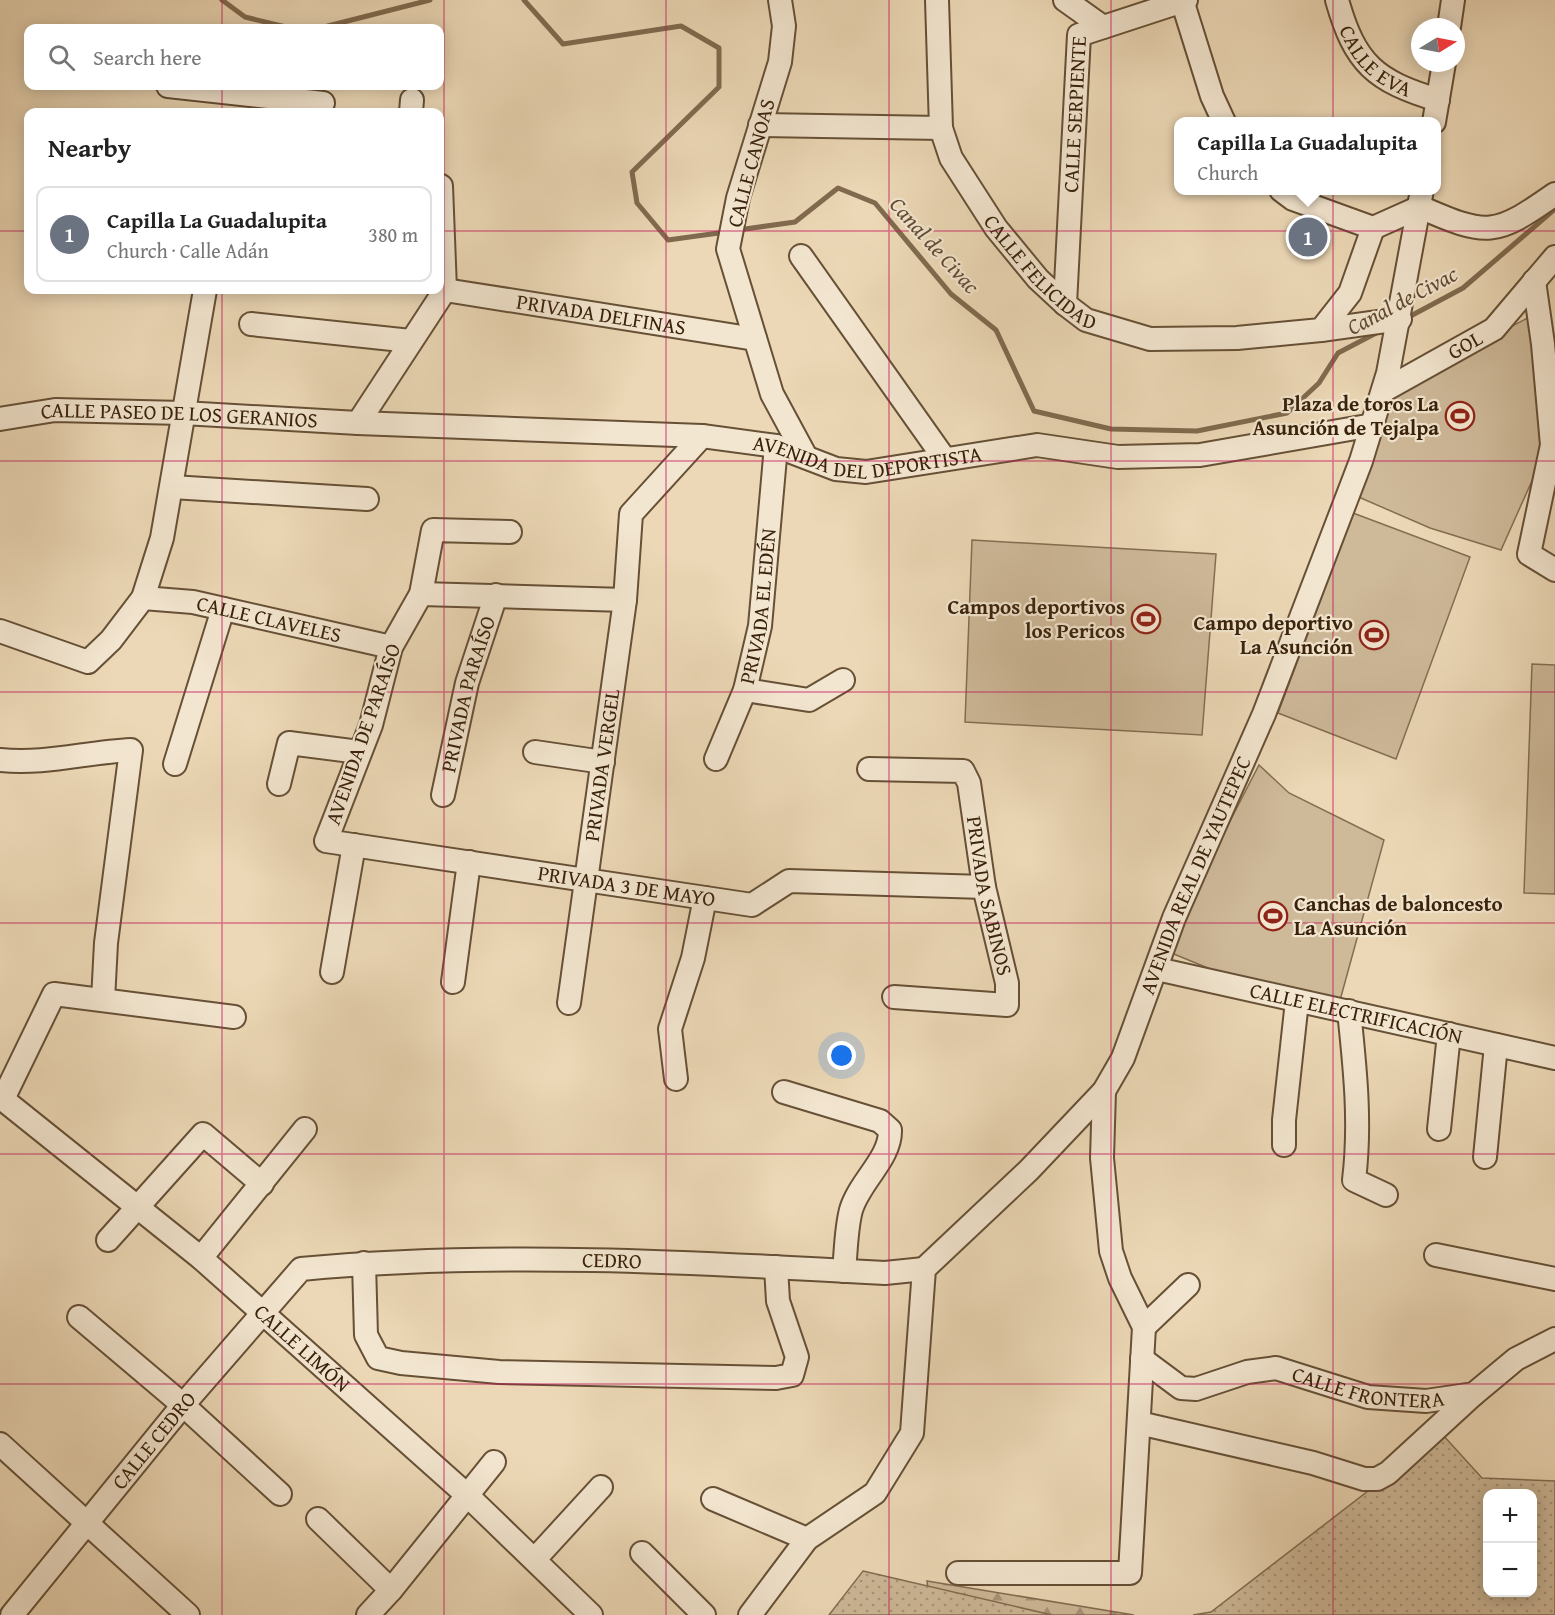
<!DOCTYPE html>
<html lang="en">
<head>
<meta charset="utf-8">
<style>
	body { margin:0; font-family:"Gentium Book Plus",serif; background:#f6f6f6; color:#222 }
	.controls { position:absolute; right:18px; bottom:18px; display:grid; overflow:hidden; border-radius:12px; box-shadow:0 3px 15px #0003 }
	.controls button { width:54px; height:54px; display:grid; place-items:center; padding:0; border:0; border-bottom:2px solid #e0e0e0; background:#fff; color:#222; font:30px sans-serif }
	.compass { position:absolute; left:1411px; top:18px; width:54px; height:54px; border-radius:50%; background:#fff; box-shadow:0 3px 15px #0003; rotate:80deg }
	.you { position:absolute; left:842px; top:1056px; width:21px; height:21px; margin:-15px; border:4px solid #fff; border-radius:50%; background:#1a73e8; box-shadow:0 0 0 9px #1a73e833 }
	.badge { display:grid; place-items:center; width:39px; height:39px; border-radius:50%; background:#b45309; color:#fff; font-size:20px; font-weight:700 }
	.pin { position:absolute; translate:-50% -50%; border:3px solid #fff; box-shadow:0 2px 6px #0006 }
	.popup { position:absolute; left:1174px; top:117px; width:267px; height:78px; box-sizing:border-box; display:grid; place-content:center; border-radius:12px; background:#fff; filter:drop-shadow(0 2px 4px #0005); font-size:20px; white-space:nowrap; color:#767676 }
	.popup b { font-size:22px; color:#222 }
	.popup::after { content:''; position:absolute; left:50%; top:100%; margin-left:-12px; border:12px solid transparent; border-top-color:#fff }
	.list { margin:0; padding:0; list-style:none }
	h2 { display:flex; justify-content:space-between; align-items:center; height:78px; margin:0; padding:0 24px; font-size:26px }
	h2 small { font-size:20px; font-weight:400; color:#767676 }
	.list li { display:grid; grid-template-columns:39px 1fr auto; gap:18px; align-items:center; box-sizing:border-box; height:96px; margin:0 12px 12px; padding:0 12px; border:2px solid #e0e0e0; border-radius:12px }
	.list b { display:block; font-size:22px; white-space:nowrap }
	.list p { margin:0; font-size:20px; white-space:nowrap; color:#767676 }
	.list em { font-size:20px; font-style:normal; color:#767676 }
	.icon { flex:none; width:33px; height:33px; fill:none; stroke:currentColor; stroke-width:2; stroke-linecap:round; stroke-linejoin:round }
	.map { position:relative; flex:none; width:1555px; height:1615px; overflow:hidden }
	.search { position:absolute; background:#fff; box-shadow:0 3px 15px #0003; left:24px; top:24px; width:420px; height:66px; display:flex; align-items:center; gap:15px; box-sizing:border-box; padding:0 21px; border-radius:12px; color:#767676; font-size:22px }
	.panel { position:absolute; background:#fff; box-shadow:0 3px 15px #0003; left:24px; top:108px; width:420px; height:186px; border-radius:12px }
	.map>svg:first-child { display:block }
	.grass { fill:#ceb999; stroke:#846e52; stroke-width:1.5 }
	.forest { fill:url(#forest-firs); stroke:#846e52; stroke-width:1.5 }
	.park { fill:url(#park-dots); stroke:#846e52; stroke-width:1.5; fill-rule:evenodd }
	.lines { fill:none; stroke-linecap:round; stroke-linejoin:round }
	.stream { stroke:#806a4f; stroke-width:5 }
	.minor-casing { stroke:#665036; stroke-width:26 }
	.minor { stroke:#f3e6d0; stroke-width:22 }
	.grid { fill:none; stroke:#c2185b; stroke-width:1.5; stroke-opacity:0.55 }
	.labels { text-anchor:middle; stroke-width:4.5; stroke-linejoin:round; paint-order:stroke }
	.street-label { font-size:21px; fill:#39220b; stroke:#f3e6d0 }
	.poi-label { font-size:21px; font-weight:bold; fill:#39220b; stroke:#f3e6d0; text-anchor:end }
	.water-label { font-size:22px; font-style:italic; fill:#624c33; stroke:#f3e6d0 }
</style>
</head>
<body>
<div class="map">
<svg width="1555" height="1615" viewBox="0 0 1555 1615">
	<defs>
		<pattern id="forest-firs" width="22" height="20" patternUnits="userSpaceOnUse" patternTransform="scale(1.5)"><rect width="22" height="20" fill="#ceb999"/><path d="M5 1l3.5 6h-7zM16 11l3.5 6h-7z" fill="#a8967b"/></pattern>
		<pattern id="park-dots" width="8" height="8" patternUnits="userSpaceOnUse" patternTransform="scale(1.5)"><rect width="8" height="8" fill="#ceb999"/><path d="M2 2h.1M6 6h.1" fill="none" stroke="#a8967b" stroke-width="1.8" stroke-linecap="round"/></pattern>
	</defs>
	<rect width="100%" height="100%" fill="#ecd8b6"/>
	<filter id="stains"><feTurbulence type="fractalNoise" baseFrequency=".00333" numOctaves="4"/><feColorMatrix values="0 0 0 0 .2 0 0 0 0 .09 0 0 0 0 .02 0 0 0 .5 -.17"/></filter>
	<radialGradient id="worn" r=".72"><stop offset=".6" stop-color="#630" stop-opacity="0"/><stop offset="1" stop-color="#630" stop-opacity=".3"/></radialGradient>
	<g class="grass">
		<path d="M1533 315 1541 439 1535 474 1501 550 1430 528 1354 495 1388 393Z"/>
		<path d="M1353 513 1470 557 1396 759 1278 713Z"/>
		<path d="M972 540 1216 554 1202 735 965 722Z"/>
		<path d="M1532 664 1555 665V894L1524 893Z"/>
		<path d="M1259 765 1289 793 1384 840 1339 1004 1249 985 1169 952 1199 881Z"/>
	</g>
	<path class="forest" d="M927 1581 1134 1615H931Z"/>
	<g class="park">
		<path d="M1442 1434 1482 1478 1555 1481V1615H1193L1211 1612ZM1488 1494H1532V1592H1488Z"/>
		<path d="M863 1571 1052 1615H829Z"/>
	</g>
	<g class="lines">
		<g class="stream">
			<path d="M222 0 245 17 290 28"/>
			<path d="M524 0 563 44 681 26 719 48V87L632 172 637 203 668 240 726 232"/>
			<path d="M320 28 430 0"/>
			<path d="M738 230 795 222 838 188 875 203 951 294 996 330 1034 411 1111 429 1197 431 1287 413 1319 383 1338 353 1380 331"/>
			<path d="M1405 319 1463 288 1555 209"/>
		</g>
		<g class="minor-casing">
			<g id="minor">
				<path d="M780 0 784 26 780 62 738 198 728 249 772 394 806 457"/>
				<path id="s1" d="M937 0 941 128 951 158 996 228 1038 279 1065 304 1086 320 1150 339 1237 338 1321 330 1350 293 1373 228"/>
				<path d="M1065 0 1103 27"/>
				<path d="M1182 0 1212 96 1224 122"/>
				<path id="s2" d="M1337 0C1355 64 1375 81 1438 100"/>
				<path d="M1449 27 1453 0"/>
				<path d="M168 86 323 103"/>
				<path d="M411 112 412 100"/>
				<path d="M1434 122 1444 63"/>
				<path d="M760 125 941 128"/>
				<path d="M1281 190 1293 199 1373 228 1420 207C1488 237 1495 236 1555 194"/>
				<path d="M801 256 944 458"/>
				<path d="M1534 281 1543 344 1552 445 1529 554 1555 570"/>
				<path id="s3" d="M445 290 755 339"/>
				<path id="s4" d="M1065 304 1079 35 1186 0"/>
				<path d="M251 324 411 341"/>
				<path d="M1321 330 1400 319"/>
				<path id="s5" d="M1383 391 1494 329 1555 257"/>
				<path id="s6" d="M0 419 55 410 183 413 358 423 702 436 776 446 836 469 866 472 1037 445 1118 457 1200 455 1373 425"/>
				<path d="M358 423 445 290 441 186"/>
				<path d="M172 487 367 499"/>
				<path id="s7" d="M510 532 433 530 421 594 391 647 371 725 326 841 752 905 789 881 984 887"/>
				<path d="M421 594 625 600"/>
				<path id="s8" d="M143 598 193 602 391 647"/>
				<path d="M0 631 88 662 111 640 143 598 162 538 205 290"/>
				<path d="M745 690 809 700 843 680"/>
				<path d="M535 752 603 762"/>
				<path id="s9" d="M716 759 745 690 760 626 776 446"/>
				<path d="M0 760C44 765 87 752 131 750L106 943 103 1000"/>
				<path d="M175 764 223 609"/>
				<path id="s10" d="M869 769 963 771 969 783 984 887 1007 983V1005L894 997"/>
				<path d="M279 784 289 743 359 752"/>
				<path id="s11" d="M443 795 467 683 496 595"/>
				<path id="s12" d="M1157 969 1555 1058"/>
				<path d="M332 972 354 845"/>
				<path d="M453 982 469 862"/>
				<path id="s13" d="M569 1003 625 600 631 514 702 436"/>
				<path d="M1349 1011C1355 1068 1361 1123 1354 1180L1386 1195"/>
				<path d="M676 1079 670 1029 693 958 705 898"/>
				<path d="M784 1092 880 1121 890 1130C891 1158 859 1182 851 1210 846 1229 846 1251 844 1271"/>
				<path id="s14" d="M0 1097 201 1258 468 1496 591 1615"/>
				<path d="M3 1099 54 994 234 1017"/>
				<path d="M1439 1129 1449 1034"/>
				<path d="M1284 1145V1120L1297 1001"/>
				<path d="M1485 1157 1496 1045"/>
				<path d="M108 1240 203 1134 262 1184"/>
				<path d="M1436 1255 1555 1279"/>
				<path d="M201 1258 305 1129"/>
				<path d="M364 1263 366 1335 378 1358 401 1363 499 1372 776 1378 792 1375 797 1357 778 1301 776 1267"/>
				<path d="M79 1317 183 1405 280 1494"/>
				<path d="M1144 1327 1188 1285"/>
				<path id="s15" d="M1142 1359 1181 1388 1196 1389 1247 1372 1276 1368 1368 1397 1426 1401 1474 1394 1516 1359 1555 1339"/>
				<path d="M1139 1423 1313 1463 1364 1479H1377L1388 1473 1474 1394"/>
				<path d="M0 1444 188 1615"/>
				<path d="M713 1499 807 1539"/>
				<path d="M318 1519 391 1590"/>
				<path d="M642 1553 704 1615"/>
				<path d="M535 1559 601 1487"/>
				<path d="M958 1573H1130L1144 1327 1120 1278 1111 1251 1102 1158 1104 1091"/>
				<path id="s16" d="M12 1615 183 1405 301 1269C494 1251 691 1262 885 1273L924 1269"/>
				<path d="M368 1615 391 1590 494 1462"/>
				<path id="s17" d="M750 1615 807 1539 875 1493 912 1433 924 1269 1029 1170 1104 1091 1123 1058 1174 918 1264 714 1361 461 1388 373 1422 190"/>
			</g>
		</g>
		<use href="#minor" class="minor"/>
	</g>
	<path class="grid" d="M222 0V28M444 0V1615M666 0V1615M889 0V1615M1111 0V1615M1333 0V1615M222 86V112M0 231H28M440 231H1555M222 290V1615M0 461H1555M0 692H1555M0 923H1555M0 1154H1555M0 1384H1555"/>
	<defs>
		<g id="stadium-ring" transform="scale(1.5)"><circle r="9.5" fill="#f3e6d0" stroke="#8f2418" stroke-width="1.5"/><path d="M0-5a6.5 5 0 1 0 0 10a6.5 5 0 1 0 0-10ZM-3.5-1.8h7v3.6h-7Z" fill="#8f2418"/></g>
	</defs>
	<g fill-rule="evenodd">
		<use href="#stadium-ring" x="1460" y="416"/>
		<use href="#stadium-ring" x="1146" y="619"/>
		<use href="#stadium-ring" x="1374" y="635"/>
		<use href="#stadium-ring" x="1273" y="916"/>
	</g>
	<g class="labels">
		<g class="street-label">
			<text dy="7" stroke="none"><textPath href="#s2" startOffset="75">CALLE EVA</textPath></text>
			<text dy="7" stroke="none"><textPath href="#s4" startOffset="190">CALLE SERPIENTE</textPath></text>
			<text transform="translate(751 163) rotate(-75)" y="7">CALLE CANOAS</text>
			<text dy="7" stroke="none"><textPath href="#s1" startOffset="306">CALLE FELICIDAD</textPath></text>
			<text dy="7" stroke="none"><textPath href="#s3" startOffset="158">PRIVADA DELFINAS</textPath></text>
			<text dy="7" stroke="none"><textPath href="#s5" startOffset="94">GOL</textPath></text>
			<text dy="7" stroke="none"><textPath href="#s6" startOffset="180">CALLE PASEO DE LOS GERANIOS</textPath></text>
			<text dy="7" stroke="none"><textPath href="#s6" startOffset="872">AVENIDA DEL DEPORTISTA</textPath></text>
			<text dy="7" stroke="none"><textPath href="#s9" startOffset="160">PRIVADA EL EDÉN</textPath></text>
			<text dy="7" stroke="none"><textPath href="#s8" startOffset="128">CALLE CLAVELES</textPath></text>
			<text dy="7" stroke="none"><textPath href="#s11" startOffset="104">PRIVADA PARAÍSO</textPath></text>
			<text transform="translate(363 734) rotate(-71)" y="7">AVENIDA DE PARAÍSO</text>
			<text dy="7" stroke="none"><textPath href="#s13" startOffset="240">PRIVADA VERGEL</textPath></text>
			<text dy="7" stroke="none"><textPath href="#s17" startOffset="900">AVENIDA REAL DE YAUTEPEC</textPath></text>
			<text dy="7" stroke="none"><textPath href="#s7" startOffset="712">PRIVADA 3 DE MAYO</textPath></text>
			<text dy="7" stroke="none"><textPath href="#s10" startOffset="222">PRIVADA SABINOS</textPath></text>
			<text dy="7" stroke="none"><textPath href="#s12" startOffset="204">CALLE ELECTRIFICACIÓN</textPath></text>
			<text dy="7" stroke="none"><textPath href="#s16" startOffset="762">CEDRO</textPath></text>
			<text dy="7" stroke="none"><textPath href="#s14" startOffset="393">CALLE LIMÓN</textPath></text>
			<text dy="7" stroke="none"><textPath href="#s15" startOffset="242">CALLE FRONTERA</textPath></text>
			<text dy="7" stroke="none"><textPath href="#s16" startOffset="225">CALLE CEDRO</textPath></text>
		</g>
		<g class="poi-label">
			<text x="1439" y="411">Plaza de toros La<tspan x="1439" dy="24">Asunción de Tejalpa</tspan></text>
			<text x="1125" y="614">Campos deportivos<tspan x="1125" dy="24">los Pericos</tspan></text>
			<text x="1353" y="630">Campo deportivo<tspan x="1353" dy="24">La Asunción</tspan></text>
			<text x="1294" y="911" text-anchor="start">Canchas de baloncesto<tspan x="1294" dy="24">La Asunción</tspan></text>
		</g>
		<g class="water-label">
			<text transform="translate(935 245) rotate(48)" y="8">Canal de Civac</text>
			<text transform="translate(1402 300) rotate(-28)" y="8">Canal de Civac</text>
		</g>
	</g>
	<rect width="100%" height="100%" filter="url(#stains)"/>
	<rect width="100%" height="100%" fill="url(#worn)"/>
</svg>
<div class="controls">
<button>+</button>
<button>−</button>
</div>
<svg class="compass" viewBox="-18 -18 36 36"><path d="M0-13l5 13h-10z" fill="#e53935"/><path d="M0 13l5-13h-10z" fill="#767676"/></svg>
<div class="you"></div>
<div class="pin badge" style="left:1308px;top:237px;background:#6b7280">1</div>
<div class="popup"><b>Capilla La Guadalupita</b>Church</div>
<div class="search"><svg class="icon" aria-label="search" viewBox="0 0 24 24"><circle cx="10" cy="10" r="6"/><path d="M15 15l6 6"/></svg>Search here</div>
<section class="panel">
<h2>Nearby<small></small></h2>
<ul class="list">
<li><span class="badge" style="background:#6b7280">1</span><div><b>Capilla La Guadalupita</b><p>Church · Calle Adán</p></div><em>380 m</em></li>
</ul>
</section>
</div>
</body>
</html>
